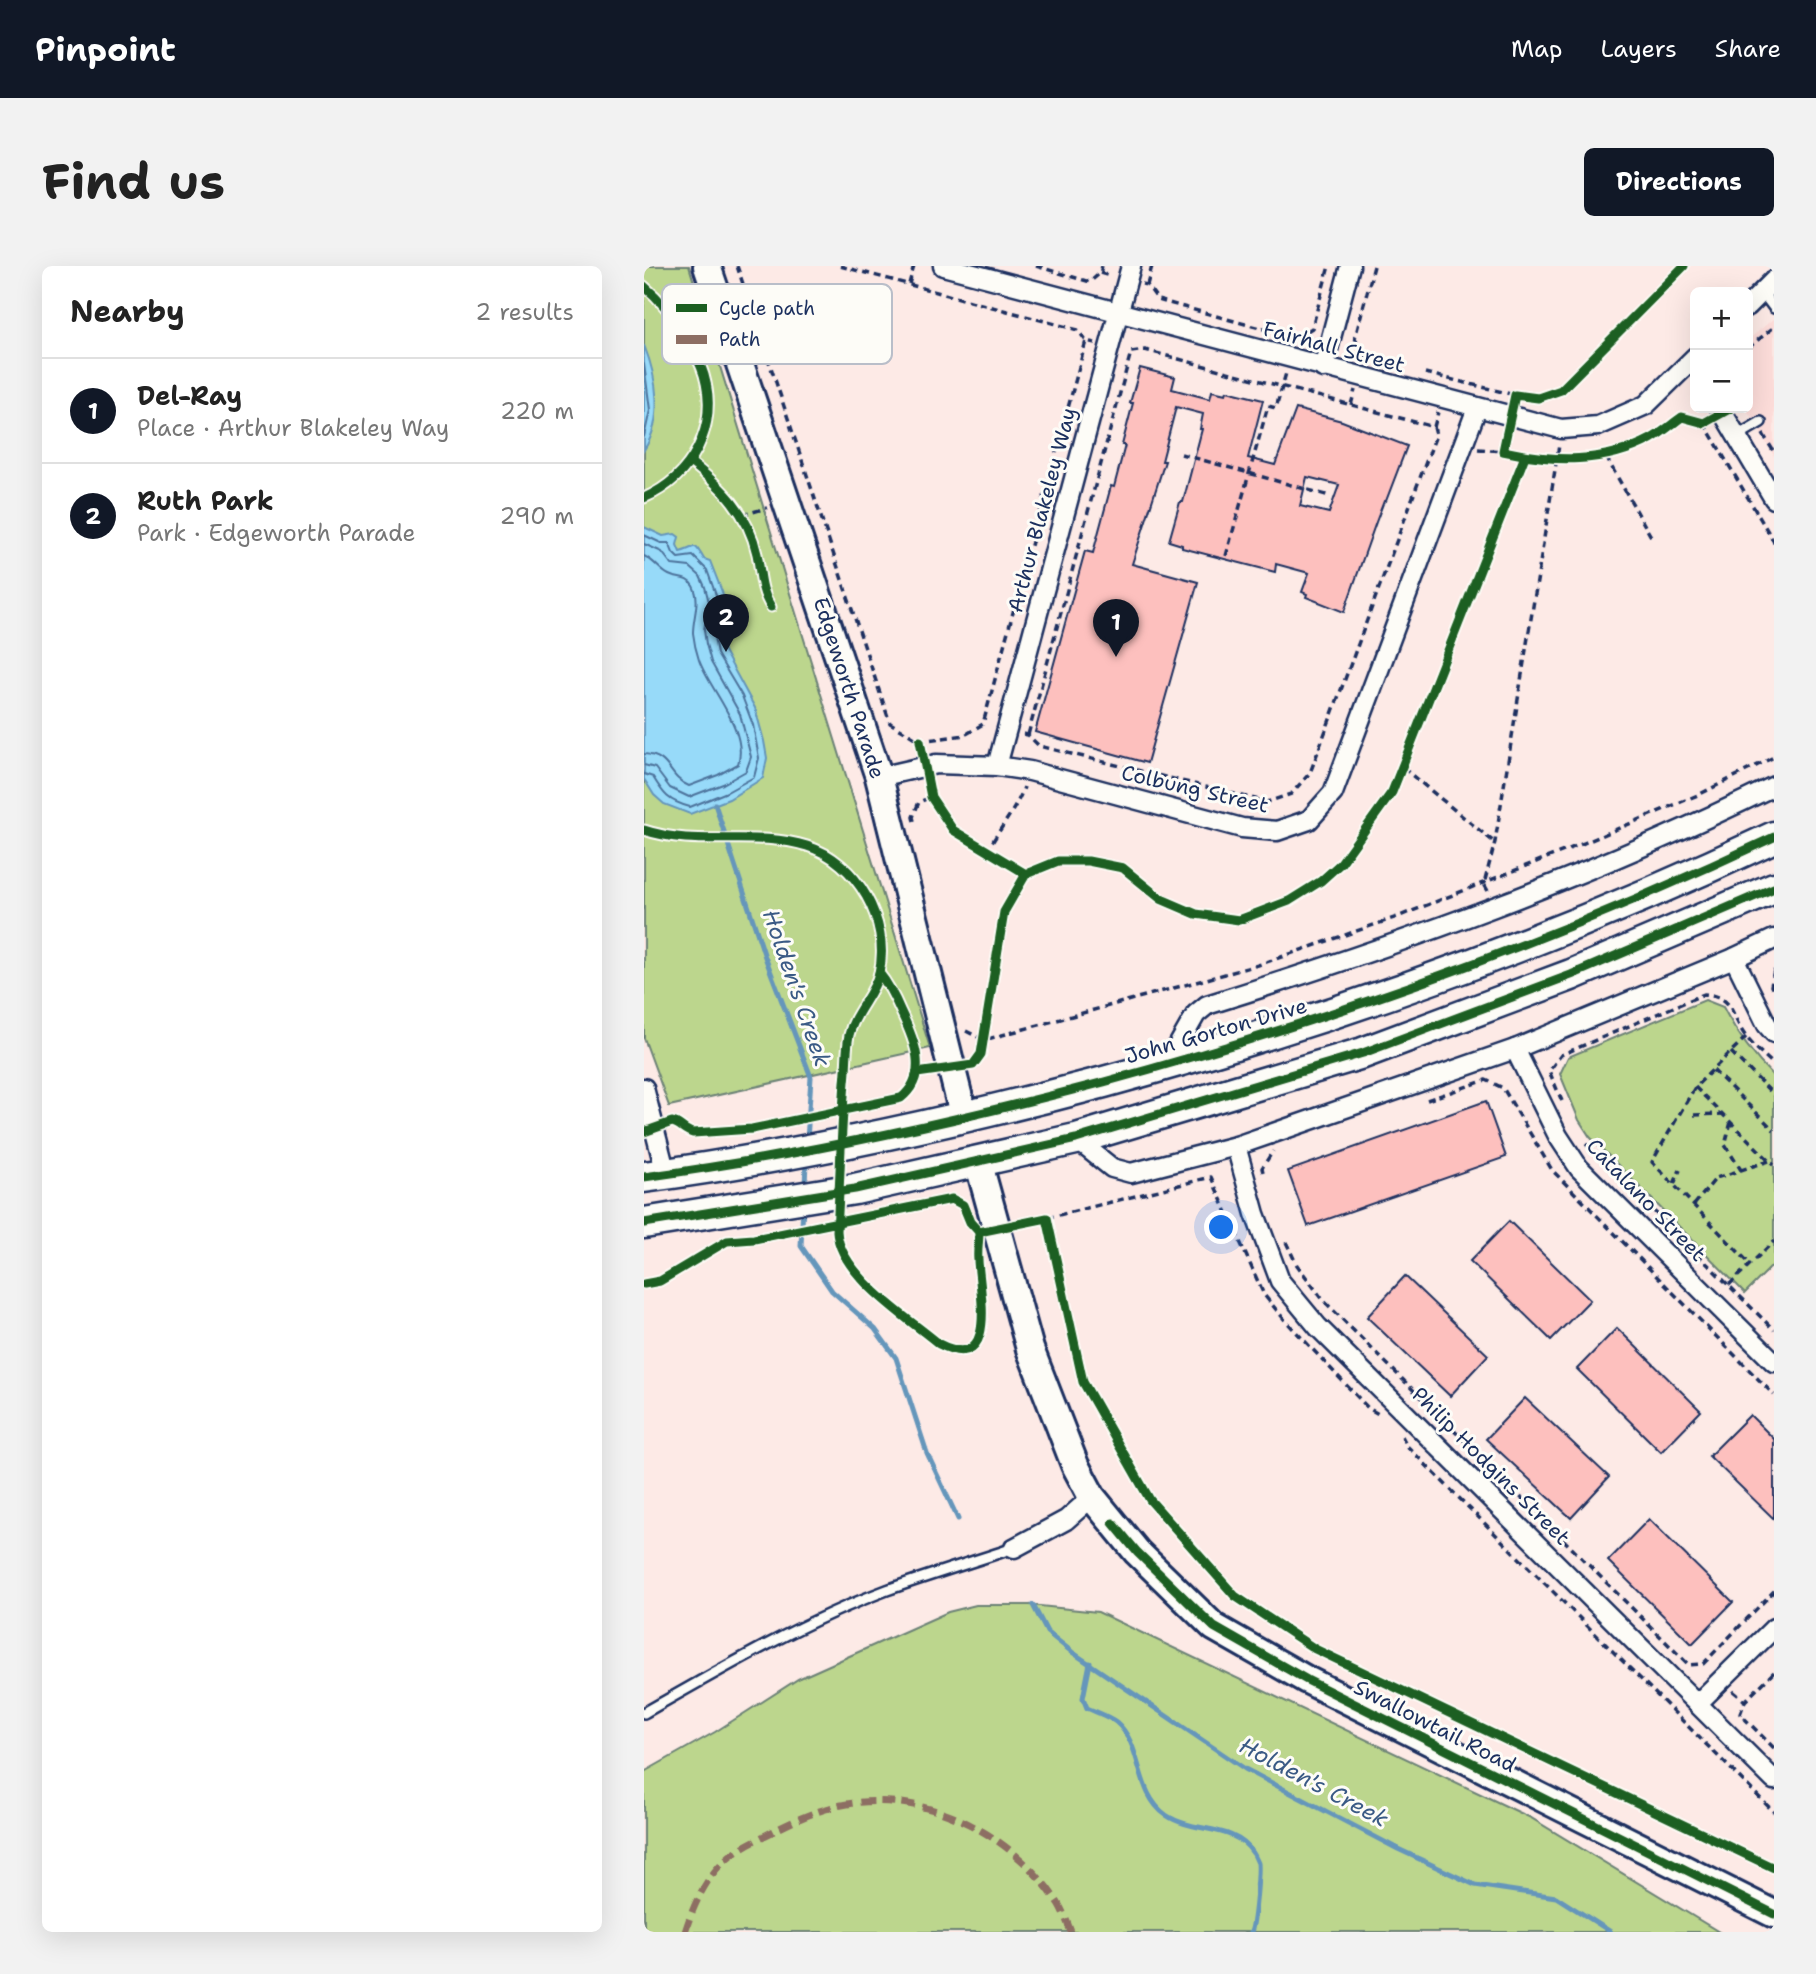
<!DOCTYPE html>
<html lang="en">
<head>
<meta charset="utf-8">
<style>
	body { margin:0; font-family:"Shantell Sans",sans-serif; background:#f2f2f2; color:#222 }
	.controls { position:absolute; right:21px; top:21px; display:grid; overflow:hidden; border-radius:10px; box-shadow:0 7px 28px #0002 }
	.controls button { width:63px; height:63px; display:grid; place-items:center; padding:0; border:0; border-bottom:2px solid #e0e0e0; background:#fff; color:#222; font:35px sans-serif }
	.you { position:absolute; left:578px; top:962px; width:24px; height:24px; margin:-18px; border:5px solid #fff; border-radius:50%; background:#1a73e8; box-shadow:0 0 0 10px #1a73e833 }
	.badge { display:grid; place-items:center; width:46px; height:46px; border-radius:50%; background:#111827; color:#fff; font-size:23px; font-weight:700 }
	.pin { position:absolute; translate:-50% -58px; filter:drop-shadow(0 2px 4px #0008) }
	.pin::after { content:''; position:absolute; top:37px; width:24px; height:21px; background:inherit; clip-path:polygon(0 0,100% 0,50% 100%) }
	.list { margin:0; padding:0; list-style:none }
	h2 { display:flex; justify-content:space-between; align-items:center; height:91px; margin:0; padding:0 28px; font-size:30px }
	h2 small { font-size:23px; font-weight:400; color:#767676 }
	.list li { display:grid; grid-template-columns:46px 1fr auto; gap:21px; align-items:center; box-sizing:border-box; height:105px; padding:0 28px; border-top:2px solid #e0e0e0 }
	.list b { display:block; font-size:26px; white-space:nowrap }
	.list p { margin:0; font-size:23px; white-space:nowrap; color:#767676 }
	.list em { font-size:23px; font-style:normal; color:#767676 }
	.map { position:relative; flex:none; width:1130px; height:1666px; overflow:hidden; border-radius:10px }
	header { display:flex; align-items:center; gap:42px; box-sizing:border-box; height:98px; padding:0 35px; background:#111827; color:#fff }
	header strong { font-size:33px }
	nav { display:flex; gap:38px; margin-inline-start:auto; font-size:24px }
	.intro { display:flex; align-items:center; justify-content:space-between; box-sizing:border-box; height:168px; padding:0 42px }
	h1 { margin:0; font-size:49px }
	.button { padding:18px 32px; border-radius:10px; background:#111827; color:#fff; font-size:24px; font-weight:700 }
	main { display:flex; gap:42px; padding:0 42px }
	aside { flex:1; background:#fff; border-radius:10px; box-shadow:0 7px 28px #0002 }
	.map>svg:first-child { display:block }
	.built { fill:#fdddda }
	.green { fill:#bcd68d; stroke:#6c8276; stroke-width:2 }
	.water { fill:#97daf9; stroke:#6596bb; stroke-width:2 }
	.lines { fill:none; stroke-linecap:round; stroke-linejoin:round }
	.shore { stroke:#4d739c; stroke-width:2 }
	.stream { stroke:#6596bb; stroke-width:5 }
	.building { fill:#fdc0be; stroke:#1b2f5e; stroke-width:2; fill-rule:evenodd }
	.lane-casing { stroke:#1b2f5e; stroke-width:14 }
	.street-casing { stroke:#1b2f5e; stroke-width:23 }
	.secondary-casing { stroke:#1b2f5e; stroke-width:32 }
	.primary-casing { stroke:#1b2f5e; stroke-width:35 }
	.path { stroke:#1b2f5e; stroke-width:3.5; stroke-dasharray:7 5; stroke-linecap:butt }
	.lane { stroke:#fdfcf7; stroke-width:9 }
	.street { stroke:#fdfcf7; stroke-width:18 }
	.secondary { stroke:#fdfcf7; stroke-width:26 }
	.primary { stroke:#fdfcf7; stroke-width:30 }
	.quiet { stroke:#8d6e63; stroke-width:7; stroke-dasharray:14 7; stroke-linecap:butt }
	.cycleway-casing { stroke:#fdfcf7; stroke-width:13 }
	.cycleway { stroke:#1b5e20; stroke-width:9 }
	.labels { text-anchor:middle; stroke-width:6; stroke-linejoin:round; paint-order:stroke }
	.street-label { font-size:21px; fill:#1b2f5e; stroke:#fdfcf7 }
	.water-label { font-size:23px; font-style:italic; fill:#3a5a85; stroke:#fdfcf7 }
	.key { fill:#fdfcf7; stroke:#b9bec9; stroke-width:2 }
	.key-label { font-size:19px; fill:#1b2f5e }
</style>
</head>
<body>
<header>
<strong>Pinpoint</strong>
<nav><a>Map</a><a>Layers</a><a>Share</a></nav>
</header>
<div class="intro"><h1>Find us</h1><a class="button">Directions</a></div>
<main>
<aside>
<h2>Nearby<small>2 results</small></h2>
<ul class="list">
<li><span class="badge">1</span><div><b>Del-Ray</b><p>Place · Arthur Blakeley Way</p></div><em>220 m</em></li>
<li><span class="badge">2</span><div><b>Ruth Park</b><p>Park · Edgeworth Parade</p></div><em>290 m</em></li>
</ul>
</aside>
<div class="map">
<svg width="1130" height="1666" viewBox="0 0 1130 1666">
	<rect width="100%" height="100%" fill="#fdeae6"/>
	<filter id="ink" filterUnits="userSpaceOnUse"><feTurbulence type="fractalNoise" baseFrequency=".0143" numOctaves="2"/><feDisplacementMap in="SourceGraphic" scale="14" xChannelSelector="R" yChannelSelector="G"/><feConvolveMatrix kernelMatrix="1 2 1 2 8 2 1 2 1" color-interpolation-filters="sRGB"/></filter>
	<g filter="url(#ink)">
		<path class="built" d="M1130 52V190L1102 142H1104V74Z"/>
		<g class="green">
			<path d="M0 0H45L286 782 25 840 0 772Z"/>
			<path d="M1061 734 1079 741C1093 768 1108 789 1130 811V998L1101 1027 946 871 935 854 916 808 924 791Z"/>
			<path d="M332 1339H386L454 1346 887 1552 1075 1666H0V1506L71 1466 154 1413 304 1346Z"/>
		</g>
		<g class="water">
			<path d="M0 79C13 112 20 153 0 184Z"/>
			<path d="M0 261 19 270 31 268 35 271 33 279 36 286C53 282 49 274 60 293L66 295 80 331 76 366 80 385 111 442 120 475 123 492 119 512 85 533 46 548 20 538 10 529 0 513Z"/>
		</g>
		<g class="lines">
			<g class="shore">
				<path d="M0 98 6 144 0 171"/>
				<path d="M0 269 17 277H25L29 287 34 292 49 290 63 304 73 332 69 365 73 388 98 430 109 459 115 492 110 511 83 526 46 541C24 535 20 529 9 511L0 508"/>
				<path d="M0 278 18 286 28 299 46 301 56 310 61 321 65 336 60 364 62 378 67 396 96 448 107 491 102 505 79 518 45 531 26 522 11 502 0 499"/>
				<path d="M0 290C11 295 15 304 25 309 35 314 43 310 49 320 57 335 49 350 49 367 50 376 52 385 55 394 65 423 105 464 94 498L74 509 45 520C23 511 28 490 0 488"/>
			</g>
			<g class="stream">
				<path d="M71 538 121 691 167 811 163 875"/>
				<path d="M161 920 162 895"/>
				<path d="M159 940 157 980 188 1025 231 1063 252 1092 283 1187 314 1253"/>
				<path d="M389 1339 403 1366 428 1386 601 1503 754 1583 831 1619 912 1631 967 1666"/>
				<path d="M446 1397 439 1432 443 1442C452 1446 464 1450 472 1456 500 1480 490 1526 522 1549 550 1568 589 1557 609 1587 610 1588 613 1595 614 1597 615 1606 611 1657 607 1666"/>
			</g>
		</g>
		<g class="building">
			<path d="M496 102 531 111 528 123 566 133 568 125 582 128 583 125 619 134 604 192 631 199 652 143 698 155 763 180 742 235H740L732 256 700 346 662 331 663 328 658 326 665 307 632 298 631 306 538 282V279L525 275 536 236H539L558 163H556L559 148 532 141 518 195H521L488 298 554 316 503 497 391 466 441 285 449 287 467 220 470 221 481 179H478L489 137H486ZM663 211 695 219 685 247 656 240Z"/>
			<path d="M842 835 862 891 664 960 644 905Z"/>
			<path d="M865 955 946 1034 907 1074 826 995Z"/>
			<path d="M761 1010 844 1089 806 1130 723 1051Z"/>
			<path d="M973 1062 1057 1145 1017 1186 933 1103Z"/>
			<path d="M881 1132 965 1211 927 1252 842 1173Z"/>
			<path d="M1106 1149 1130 1173V1253L1065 1190Z"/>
			<path d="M1005 1253 1089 1336 1048 1378 964 1295Z"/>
		</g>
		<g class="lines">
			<g class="lane-casing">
				<g id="lane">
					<path d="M1118 26 1130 42"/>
					<path d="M1093 170 1117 156"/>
					<path d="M0 1447C79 1402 158 1356 243 1324 285 1309 328 1296 370 1282"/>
				</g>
			</g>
			<g class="street-casing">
				<g id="street">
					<path d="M299 0 917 163 954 160 1002 139 1051 91"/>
					<path d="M1104 40 1130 14"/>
					<path d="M679 102 706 0"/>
					<path d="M1076 142 1130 233"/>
					<path d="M353 500 487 0"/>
					<path d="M235 511 292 498 353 500 386 505 598 562 633 565 665 554 689 527 833 142"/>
					<path d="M1090 692 1123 759 1130 767"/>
					<path d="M871 783 914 870 935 902 1130 1096"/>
					<path d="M523 799 552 748 563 739C756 679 948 610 1130 520"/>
					<path d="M0 822 22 908"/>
					<path d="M432 873 468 902 487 907 592 880 871 783 1090 692 1130 673"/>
					<path d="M592 880 611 948 636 1015 674 1061 1130 1514"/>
					<path d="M370 1282 422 1254 448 1231"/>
					<path d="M1054 1437 1130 1362"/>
				</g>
			</g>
			<g class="secondary-casing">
				<g id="secondary">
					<path d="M63 0 235 511 320 852"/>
					<path d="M334 895 386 1083 431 1199 448 1231 493 1286 570 1361 663 1414 1130 1648"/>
				</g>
			</g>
			<g class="primary-casing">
				<g id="primary">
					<path d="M0 911C156 890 309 856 460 816 691 753 914 673 1130 571"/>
					<path d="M0 957 211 923 432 873 719 787 927 709 1130 622"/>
				</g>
			</g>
			<g class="path">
				<path d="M93 0 246 457 276 475 321 469 339 458 442 75"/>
				<path d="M196 0 434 64 442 75 451 77"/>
				<path d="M392 0 446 16 456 7 458 0"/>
				<path d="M730 0 711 72 721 91 757 101"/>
				<path d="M456 7 466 10"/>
				<path d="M265 18 270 0"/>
				<path d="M498 18 503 19 514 34 652 72 668 62 685 0"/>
				<path d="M503 19 508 0"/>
				<path d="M1104 82 1130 61"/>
				<path d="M781 107 871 129"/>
				<path d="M707 139 711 124"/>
				<path d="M1060 157 1130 276"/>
				<path d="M790 161 794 146"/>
				<path d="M1119 168 1130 186"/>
				<path d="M834 183 859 185"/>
				<path d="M537 188 686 230"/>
				<path d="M962 191 1009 274"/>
				<path d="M98 249 123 242"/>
				<path d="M582 290 624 140 632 142 642 107"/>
				<path d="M379 468 384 469 395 480 623 536 647 528 666 507 792 169 790 161 501 84 487 86 384 469"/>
				<path d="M759 502 850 576"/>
				<path d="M270 555 269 551 275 536 287 531"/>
				<path d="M343 586C354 564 372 544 380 521"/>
				<path d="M844 625 840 618 851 576 915 179"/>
				<path d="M1130 704 1127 720 1130 726"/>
				<path d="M322 765 340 774 614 699 753 651 940 577 1056 528 1130 491"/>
				<path d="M1102 771 1051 821 1008 896 1106 998"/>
				<path d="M1087 786 1130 829"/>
				<path d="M1069 804 1130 864"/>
				<path d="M1051 821 1130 899"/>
				<path d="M783 834 842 814 859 822 908 904 1130 1129"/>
				<path d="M918 835 905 805 917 789 1060 728C1092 730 1086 751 1103 772 1111 782 1121 790 1130 799"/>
				<path d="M1050 849 1079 848"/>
				<path d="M1087 856 1081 879 1097 904"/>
				<path d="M942 878 1130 1064"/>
				<path d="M619 906 618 902 629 885"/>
				<path d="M1030 918 1036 904"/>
				<path d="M1050 939 1072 912 1125 895"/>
				<path d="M403 952 567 911 620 1029 640 1053 724 1142 736 1149"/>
				<path d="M642 976 653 999 680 1035 1045 1399 1059 1398 1130 1325"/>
				<path d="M1085 1019 1130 975"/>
				<path d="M758 1170 763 1180 1130 1546"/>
				<path d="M1130 1406 1101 1435 1096 1448 1130 1482"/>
				<path d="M1089 1425 1101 1435"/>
			</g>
			<use href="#lane" class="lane"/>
			<use href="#street" class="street"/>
			<use href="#secondary" class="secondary"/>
			<use href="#primary" class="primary"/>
			<path class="quiet" d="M41 1666C50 1637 65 1604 91 1586 103 1578 116 1572 128 1566 151 1554 173 1544 198 1539 281 1522 369 1568 414 1637 419 1645 423 1656 427 1666"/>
			<g class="cycleway-casing">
				<g id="cycleway">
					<path d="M1040 0 917 124 894 132 871 129 859 185C910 196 960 198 1007 173 1018 167 1028 158 1038 151L1060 157 1087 142"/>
					<path d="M0 20C17 34 30 51 41 70 48 82 56 95 60 109 75 161 48 211 0 232"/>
					<path d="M46 196C78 221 104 246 113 288 117 307 116 324 127 341"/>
					<path d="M276 475 287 531 309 564 382 608"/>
					<path d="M0 564C53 582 110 564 163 580 213 595 247 656 235 707 230 729 210 746 205 769 202 784 203 801 201 816 197 866 196 915 193 965 195 1008 263 1051 295 1078 356 1109 335 1023 334 994 333 985 335 975 335 966L326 956 319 939 308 933 110 973 83 975 16 1015 0 1018"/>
					<path d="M273 807 329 799 337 788 360 646 382 608 414 595H444L479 602 517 633 552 648 595 654 645 635 677 615 697 597 748 526 881 190"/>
					<path d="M0 866 28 856C36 857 40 865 49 867L108 863 257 832C286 809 270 773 257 746 251 732 245 719 235 707"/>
					<path d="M0 911C156 890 309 856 460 816 691 753 914 673 1130 571"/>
					<path d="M0 957 211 923 432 873 719 787 927 709 1130 622"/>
					<path d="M335 966 403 952 439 1116 506 1234 591 1330 671 1383 1130 1602"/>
					<path d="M469 1257 493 1286 570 1361 663 1414 1130 1648"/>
				</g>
			</g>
			<use href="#cycleway" class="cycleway"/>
		</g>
	</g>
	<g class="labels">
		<g class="street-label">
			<text transform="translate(690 81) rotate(15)" y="7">Fairhall Street</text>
			<text transform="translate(398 244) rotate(-75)" y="7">Arthur Blakeley Way</text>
			<text transform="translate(205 422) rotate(72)" y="7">Edgeworth Parade</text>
			<text transform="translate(551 523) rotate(13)" y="7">Colbung Street</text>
			<text transform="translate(572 765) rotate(-16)" y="7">John Gorton Drive</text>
			<text transform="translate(1002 934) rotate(46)" y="7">Catalano Street</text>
			<text transform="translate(847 1200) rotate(45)" y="7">Philip Hodgins Street</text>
			<text transform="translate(791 1460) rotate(27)" y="7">Swallowtail Road</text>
		</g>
		<g class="water-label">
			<text transform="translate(153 722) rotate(71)" y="8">Holden's Creek</text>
			<text transform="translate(670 1516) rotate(28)" y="8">Holden's Creek</text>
		</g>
	</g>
	<rect x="18" y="18" width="230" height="80" rx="10" class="key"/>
	<rect x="32" y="38" width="31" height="8" fill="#1b5e20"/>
	<rect x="32" y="69" width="31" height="9" fill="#8d6e63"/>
	<g class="key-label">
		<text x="75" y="49">Cycle path</text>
		<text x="75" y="80">Path</text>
	</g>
</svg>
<div class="controls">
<button>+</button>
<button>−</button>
</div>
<div class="you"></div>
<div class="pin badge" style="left:472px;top:391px">1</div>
<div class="pin badge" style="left:82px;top:386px">2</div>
</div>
</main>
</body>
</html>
